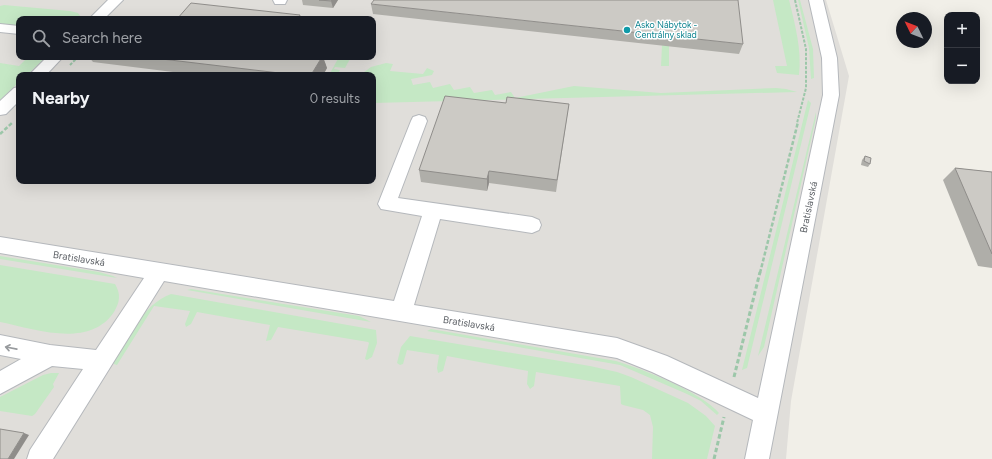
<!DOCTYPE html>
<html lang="en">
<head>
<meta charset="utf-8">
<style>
	body { margin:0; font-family:Figtree,sans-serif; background:#242831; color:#f1f3f6 }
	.controls { position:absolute; right:12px; top:12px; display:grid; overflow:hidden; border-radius:8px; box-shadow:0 4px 16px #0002 }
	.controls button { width:36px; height:36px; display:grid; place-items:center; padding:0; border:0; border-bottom:1px solid #363941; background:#171b24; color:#f1f3f6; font:20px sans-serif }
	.compass { position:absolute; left:896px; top:12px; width:36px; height:36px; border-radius:50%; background:#171b24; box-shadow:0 4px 16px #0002; rotate:313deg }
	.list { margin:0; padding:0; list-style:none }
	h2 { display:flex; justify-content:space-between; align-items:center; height:52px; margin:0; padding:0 16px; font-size:17px }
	h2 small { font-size:13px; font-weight:400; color:#9ea1a6 }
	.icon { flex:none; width:22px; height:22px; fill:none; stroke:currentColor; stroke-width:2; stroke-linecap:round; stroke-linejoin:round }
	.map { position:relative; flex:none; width:992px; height:459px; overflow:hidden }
	.search { position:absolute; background:#171b24; box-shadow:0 4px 16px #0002; left:16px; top:16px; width:360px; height:44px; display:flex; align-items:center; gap:10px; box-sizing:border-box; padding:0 14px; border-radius:8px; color:#9ea1a6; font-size:15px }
	.panel { position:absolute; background:#171b24; box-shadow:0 4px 16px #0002; left:16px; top:72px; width:360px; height:112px; border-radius:8px }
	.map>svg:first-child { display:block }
	.industrial { fill:#e0deda; fill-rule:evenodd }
	.green { fill:#c5e8c5 }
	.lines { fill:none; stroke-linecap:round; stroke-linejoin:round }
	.minor-casing { stroke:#b5b8bc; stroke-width:2 }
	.path-far2 { stroke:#9cc7a9; stroke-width:2; stroke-dasharray:3 1.5; stroke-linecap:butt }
	.path-far1 { stroke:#9cc7a9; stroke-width:2.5; stroke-dasharray:4 2; stroke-linecap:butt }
	.path { stroke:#9cc7a9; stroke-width:3; stroke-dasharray:4.5 2.5; stroke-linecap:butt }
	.minor { fill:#fff; fill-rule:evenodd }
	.wall { fill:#afaea9 }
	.shaded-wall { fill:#8f8d8a }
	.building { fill:#cccac5; stroke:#8f8d8a }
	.oneway { stroke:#979a9d }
	.culture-dot { fill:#0f9aa8; stroke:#fff; stroke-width:1.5 }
	.labels { text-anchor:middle; stroke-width:3; stroke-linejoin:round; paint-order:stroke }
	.far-culture-label { font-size:9px; fill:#0d838f; stroke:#fff; text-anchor:start }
	.street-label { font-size:10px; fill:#5f6368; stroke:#fff }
</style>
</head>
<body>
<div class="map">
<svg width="992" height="459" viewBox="0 0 992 459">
	<rect width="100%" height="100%" fill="#f1efe8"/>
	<path class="industrial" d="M0 0H826L849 76 791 401 786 459H0ZM19 19H373V57H19ZM19 75H373V181H19Z"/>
	<g class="green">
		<path d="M773 0H789C795 24 802 50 799 75L777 73 775 66H787Z"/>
		<path d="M798 0H800L813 49 814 78 811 79 809 48Z"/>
		<path d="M4 5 70 11 78 13 81 17V18L84 19H19V26L0 24V6Z"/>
		<path d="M662 45 669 46V66H661Z"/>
		<path d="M28 57H46L27 75H19V82L0 100V63L19 66Z"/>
		<path d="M339 57 350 59 345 68 335 67 334 69 340 70 337 75H329Z"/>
		<path d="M386 63 393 64 390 71 423 74 427 68 434 71 432 75 411 79 413 85 430 82 433 88 450 84 454 90 470 87 474 93 492 90 495 95 511 92 515 98 574 86 661 93 776 88 786 89 797 92 373 103V75H360L371 67Z"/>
		<path d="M808 100 811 103 747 368 742 370Z"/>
		<path d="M816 112V118L764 347 758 356Z"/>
		<path d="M0 256 99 272 113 276 117 278 0 259Z"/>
		<path d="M0 265 115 284C121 294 120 302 114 312 89 349 35 329 0 322Z"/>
		<path d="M191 289 359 316 371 322 187 290Z"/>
		<path d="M171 294 376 330 377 343 372 357 367 360 365 359 369 343 368 342 278 327 271 340 266 341 270 325 197 312 191 324 186 327 185 324 190 311 154 306 117 365 114 364V361C130 336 142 305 171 294Z"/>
		<path d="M431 329 616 361C643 369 701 392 719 413L717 415 701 401 687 394 620 365 427 331Z"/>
		<path d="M410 336 590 366 617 372 631 377 688 403 706 416 715 426 707 459H652L653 427 650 415 643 410 623 405 621 404 620 386 536 372 534 386 530 389 527 384 528 371 447 356 443 371 438 373 437 368 439 355 407 350 403 364 400 365 397 363 401 347Z"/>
		<path d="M51 373H59L53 384 54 387 35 414 32 416 0 411V397L43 375Z"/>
	</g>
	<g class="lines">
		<g class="minor-casing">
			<g id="minor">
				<path d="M108 0H123L104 19H89Z"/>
				<path d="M273 0H287L285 4H275Z"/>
				<path d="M809 0H823L837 58 839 95 769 459H745L753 420 652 372 617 358 164 281 53 459H27L30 450 83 369 52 366 0 394V371L21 359 0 355V335L50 345 96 350 144 278 0 253V237L394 301 422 216 381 209 378 204 411 121 413 117 419 115 425 117 427 121 398 198 532 217 539 220 541 225 539 230 532 233 440 219 414 305 617 338 667 356 758 398 823 95 822 58Z"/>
				<path d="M0 24 19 26V34L0 32Z"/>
				<path d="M47 57H63L46 75H29Z"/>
				<path d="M19 87V101L6 114 0 115V101L14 88Z"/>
			</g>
		</g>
		<g class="path-far2">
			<path d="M795 0 806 49V88L797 123"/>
			<path d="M70 65 78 57"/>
		</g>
		<g class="path-far1">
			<path d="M0 134 12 123"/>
			<path d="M760 273 798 122"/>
		</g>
		<g class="path">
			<path d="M734 377 760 272"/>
			<path d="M714 459 724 417"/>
		</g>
		<use href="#minor" class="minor"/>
	</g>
	<g class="wall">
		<path d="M302 0H338L333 8 303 5Z"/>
		<path d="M371 4 743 44 739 54 373 14Z"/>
		<path d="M89 57H323L327 68 323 75H197L93 62Z"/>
		<path d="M506 103 569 104 556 192 489 183 487 191 421 182 419 170Z"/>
		<path d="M865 156 870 164 868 167 861 165 862 160Z"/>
		<path d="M955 168 992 172V268L978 266 943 180Z"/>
	</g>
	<g class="shaded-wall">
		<path d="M332 0H338L333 8 331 1Z"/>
		<path d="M300 15 301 19H298Z"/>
		<path d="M322 57H323L327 68 323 75H311Z"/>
		<path d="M489 171V183L487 191V179Z"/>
		<path d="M24 433 29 435 14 459H8Z"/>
	</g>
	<g class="building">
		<path d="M319 0H332L331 1Z"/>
		<path d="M374 0H738L743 44 371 4Z"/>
		<path d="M191 3 300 15 298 19H177Z"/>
		<path d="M145 57H322L311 75H296Z"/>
		<path d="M445 96 506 103 507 97 569 104 557 180 489 171 487 179 419 170Z"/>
		<path d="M865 156 871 158 870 164 864 161Z"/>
		<path d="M955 168 992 172V254Z"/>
		<path d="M0 429 24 433 8 459H0Z"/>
	</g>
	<defs><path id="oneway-shaft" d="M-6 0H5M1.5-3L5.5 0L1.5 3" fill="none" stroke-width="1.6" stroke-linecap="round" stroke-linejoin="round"/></defs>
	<use class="oneway" href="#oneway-shaft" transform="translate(11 348) rotate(-169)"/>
	<circle class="culture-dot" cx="627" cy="30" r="4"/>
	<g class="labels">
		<g class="far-culture-label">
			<text x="635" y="28">Asko Nábytok -<tspan x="635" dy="10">Centrálny sklad</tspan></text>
		</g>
		<g class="street-label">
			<text transform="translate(808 207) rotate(-78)" y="4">Bratislavská</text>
			<text transform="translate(79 258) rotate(9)" y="4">Bratislavská</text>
			<text transform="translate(469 323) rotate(9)" y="4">Bratislavská</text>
		</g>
	</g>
</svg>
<div class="controls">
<button>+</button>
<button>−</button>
</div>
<svg class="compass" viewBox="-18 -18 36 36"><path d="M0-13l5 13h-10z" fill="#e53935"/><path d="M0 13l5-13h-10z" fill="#9ea1a6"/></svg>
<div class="search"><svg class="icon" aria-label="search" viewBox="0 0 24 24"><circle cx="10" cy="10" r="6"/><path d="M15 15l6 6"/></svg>Search here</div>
<section class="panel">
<h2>Nearby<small>0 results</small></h2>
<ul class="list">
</ul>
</section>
</div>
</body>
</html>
